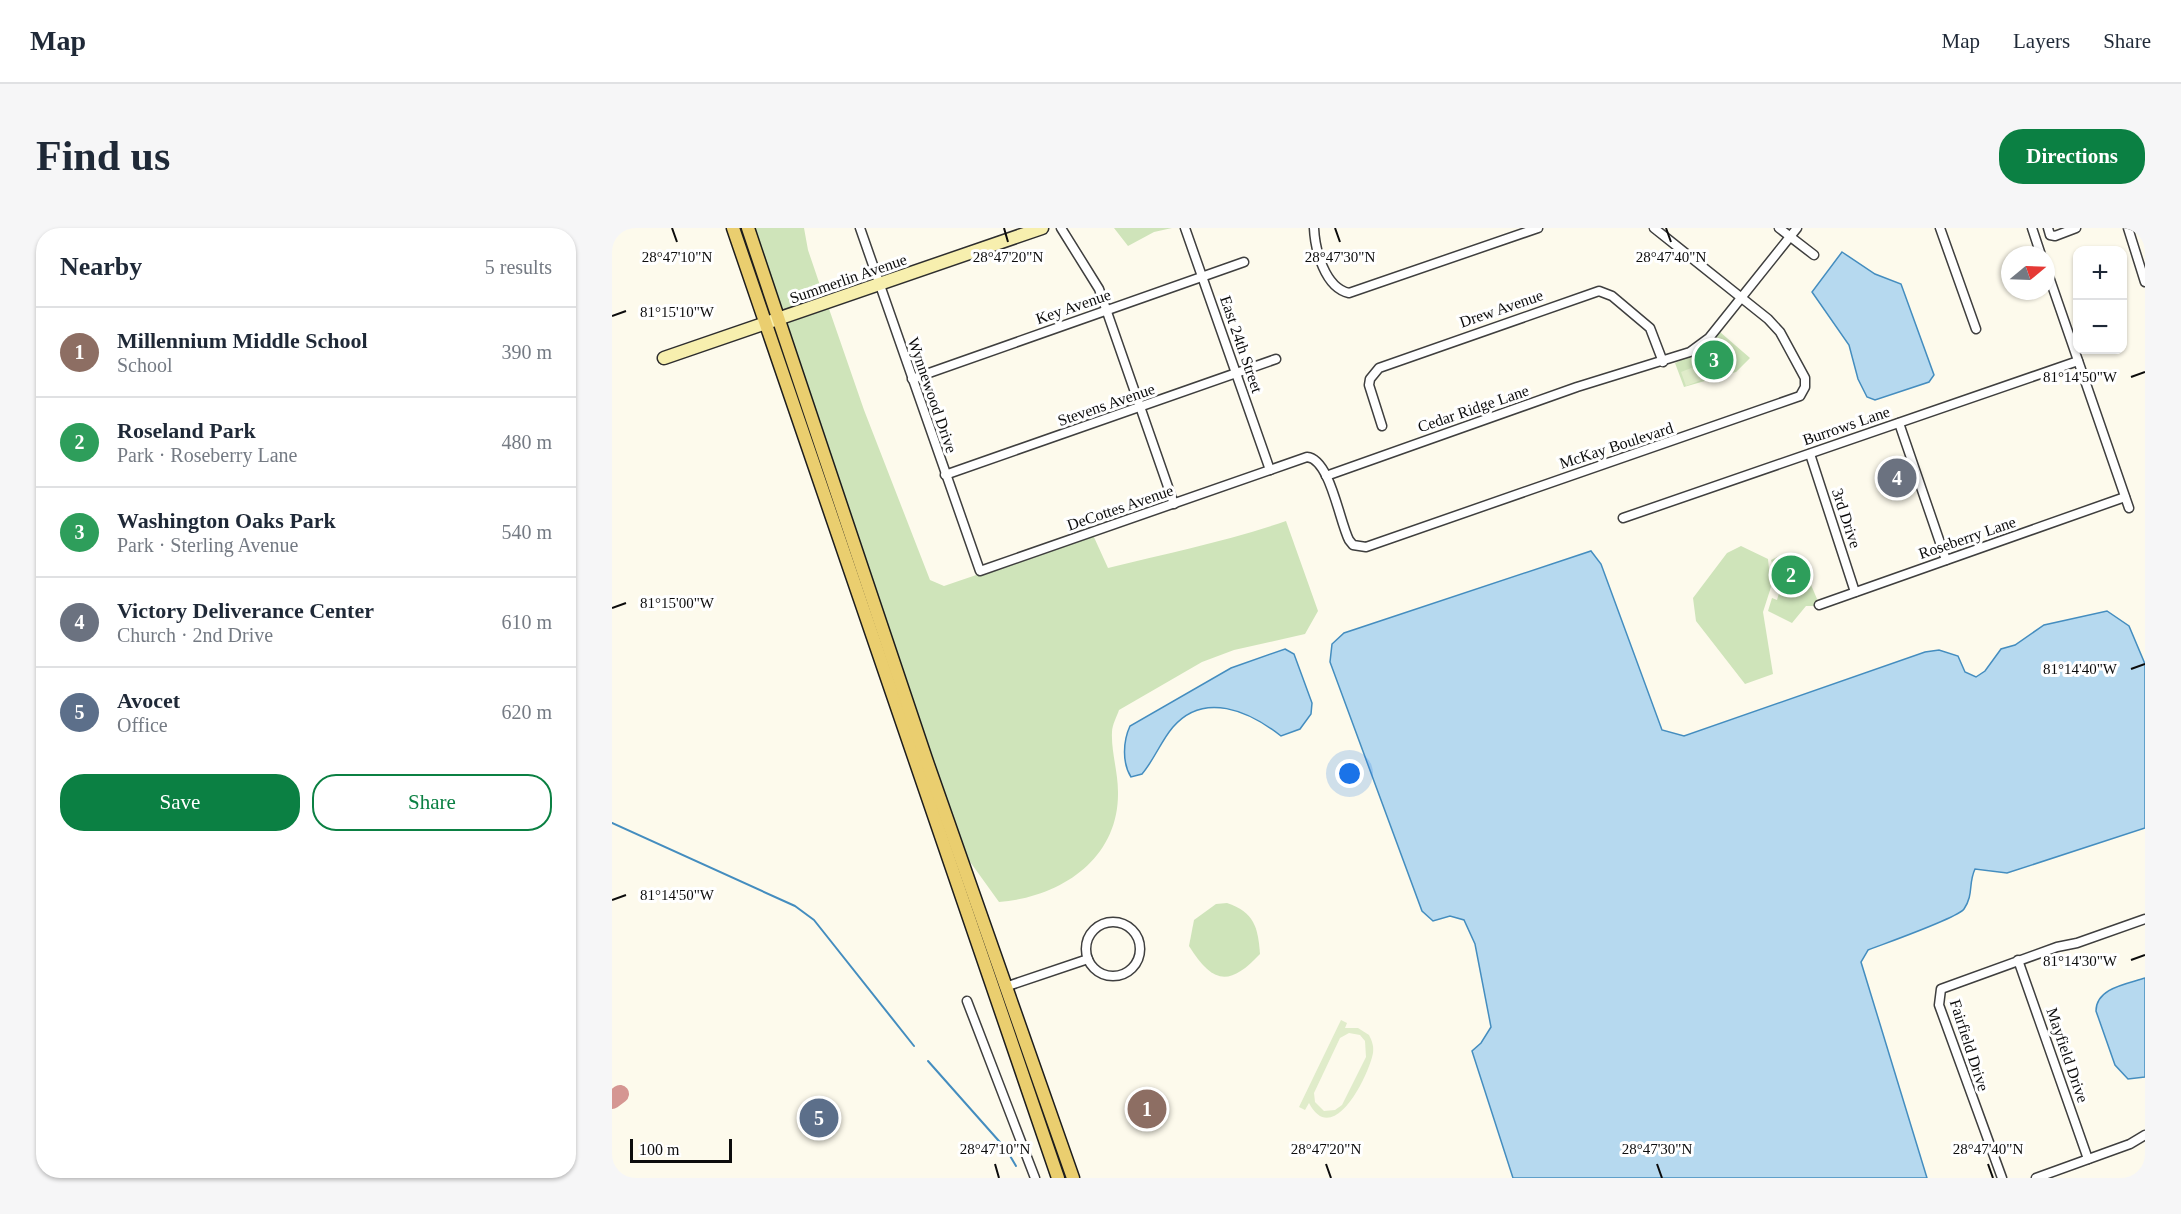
<!DOCTYPE html>
<html lang="en">
<head>
<meta charset="utf-8">
<style>
	body { margin:0; font-family:"Times New Roman",serif; background:#f6f6f7; color:#1f2937 }
	.controls { position:absolute; right:18px; top:18px; display:grid; overflow:hidden; border-radius:12px; box-shadow:0 2px 4px #0004 }
	.controls button { width:54px; height:54px; display:grid; place-items:center; padding:0; border:0; border-bottom:2px solid #e0e1e3; background:#fff; color:#1f2937; font:30px sans-serif }
	.compass { position:absolute; left:1389px; top:18px; width:54px; height:54px; border-radius:50%; background:#fff; box-shadow:0 2px 4px #0004; rotate:71deg }
	.scale { position:absolute; left:18px; bottom:15px; width:102px; box-sizing:border-box; padding-left:6px; border:3px solid #0c0c0c; border-top:0; font-size:16px; line-height:21px; white-space:nowrap; color:#0c0c0c; -webkit-text-stroke:4px #fff; paint-order:stroke }
	.you { position:absolute; left:738px; top:546px; width:21px; height:21px; margin:-15px; border:4px solid #fff; border-radius:50%; background:#1a73e8; box-shadow:0 0 0 9px #1a73e833 }
	.badge { display:grid; place-items:center; width:39px; height:39px; border-radius:50%; background:#0b8043; color:#fff; font-size:20px; font-weight:700 }
	.pin { position:absolute; translate:-50% -50%; border:3px solid #fff; box-shadow:0 2px 6px #0006 }
	.list { margin:0; padding:0; list-style:none }
	h2 { display:flex; justify-content:space-between; align-items:center; height:78px; margin:0; padding:0 24px; font-size:26px }
	h2 small { font-size:20px; font-weight:400; color:#747a83 }
	.list li { display:grid; grid-template-columns:39px 1fr auto; gap:18px; align-items:center; box-sizing:border-box; height:90px; padding:0 24px; border-top:2px solid #e0e1e3 }
	.list b { display:block; font-size:22px; white-space:nowrap }
	.list p { margin:0; font-size:20px; white-space:nowrap; color:#747a83 }
	.list em { font-size:20px; font-style:normal; color:#747a83 }
	.actions { display:flex; gap:12px; padding:18px 24px }
	.actions a { flex:1; padding:14px 0; border:2px solid #0b8043; border-radius:24px; text-align:center; font-size:21px; color:#0b8043 }
	.actions .main { background:#0b8043; color:#fff }
	.map { position:relative; flex:none; width:1533px; height:950px; overflow:hidden; border-radius:24px }
	header { display:flex; align-items:center; gap:36px; box-sizing:border-box; height:84px; padding:0 30px; background:#fff; border-bottom:2px solid #e0e1e3 }
	header strong { font-size:28px }
	nav { display:flex; gap:33px; margin-inline-start:auto; font-size:21px }
	.intro { display:flex; align-items:center; justify-content:space-between; box-sizing:border-box; height:144px; padding:0 36px }
	h1 { margin:0; font-size:42px }
	.button { padding:15px 27px; border-radius:24px; background:#0b8043; color:#fff; font-size:21px; font-weight:700 }
	main { display:flex; gap:36px; padding:0 36px }
	aside { flex:1; background:#fff; border-radius:24px; box-shadow:0 2px 4px #0004 }
	.map>svg:first-child { display:block }
	.green { fill:#cfe4ba }
	.pitch { fill:#e0ecca; fill-rule:evenodd }
	.water { fill:#b6d9ef; stroke:#448dbf; stroke-width:1.5 }
	.lines { fill:none; stroke-linecap:round; stroke-linejoin:round }
	.stream { stroke:#448dbf; stroke-width:2 }
	.taxiway { stroke:#d59692; stroke-width:18 }
	.street-casing { stroke:#3f3f3f; stroke-width:11 }
	.secondary-casing { stroke:#2e2e2e; stroke-width:15 }
	.primary-casing { stroke:#1d1d1d; stroke-width:15 }
	.street { stroke:#fff; stroke-width:8 }
	.secondary { stroke:#f7efae; stroke-width:12 }
	.primary { stroke:#eace6f; stroke-width:12 }
	.ticks { fill:none; stroke:#0c0c0c; stroke-width:2 }
	.labels { text-anchor:middle; stroke-width:6; stroke-linejoin:round; paint-order:stroke }
	.street-label { font-size:16px; fill:#0c0c0c; stroke:#fff }
	.ticks-label { font-size:15px; text-anchor:middle; fill:#0c0c0c; stroke:#fff; stroke-width:6; stroke-linejoin:round; paint-order:stroke }
</style>
</head>
<body>
<header>
<strong>Map</strong>
<nav><a>Map</a><a>Layers</a><a>Share</a></nav>
</header>
<div class="intro"><h1>Find us</h1><a class="button">Directions</a></div>
<main>
<aside>
<h2>Nearby<small>5 results</small></h2>
<ul class="list">
<li><span class="badge" style="background:#8d6e63">1</span><div><b>Millennium Middle School</b><p>School</p></div><em>390 m</em></li>
<li><span class="badge" style="background:#2e9e5b">2</span><div><b>Roseland Park</b><p>Park · Roseberry Lane</p></div><em>480 m</em></li>
<li><span class="badge" style="background:#2e9e5b">3</span><div><b>Washington Oaks Park</b><p>Park · Sterling Avenue</p></div><em>540 m</em></li>
<li><span class="badge" style="background:#6b7280">4</span><div><b>Victory Deliverance Center</b><p>Church · 2nd Drive</p></div><em>610 m</em></li>
<li><span class="badge" style="background:#5c6f8a">5</span><div><b>Avocet</b><p>Office</p></div><em>620 m</em></li>
</ul>
<div class="actions"><a class="main">Save</a><a>Share</a></div>
</aside>
<div class="map">
<svg width="1533" height="950" viewBox="0 0 1533 950">
	<rect width="100%" height="100%" fill="#fdfaec"/>
	<g class="green">
		<path d="M140 0H192L196 22 213 72 169 87Z"/>
		<path d="M502 0H560L542 4 516 18Z"/>
		<path d="M216 78 252 182 318 352 332 358 481 307 496 340C556 325 616 313 674 293L706 383 693 406 622 422 590 434 507 482C505 488 500 497 500 504 499 523 506 544 506 564 507 631 449 669 387 674L351 624 171 94Z"/>
		<path d="M1108 104 1138 130 1124 144 1072 159 1063 135 1090 123Z"/>
		<path d="M1129 318 1156 331 1159 359 1151 384 1161 446 1133 456 1084 393 1081 370 1115 325Z"/>
		<path d="M1171 326 1188 331 1208 378H1194L1180 395 1156 383 1160 370 1165 372 1168 362 1159 332Z"/>
		<path d="M615 675C642 684 646 699 648 726 617 759 601 756 577 718L582 692 604 676Z"/>
	</g>
	<g class="pitch">
		<path d="M1092 135 1097 149 1074 158 1069 144Z"/>
		<path d="M1180 328 1189 352 1174 357 1164 333Z"/>
		<path d="M729 792 735 795 733 800H746L757 807C760 813 762 818 761 825 757 847 721 921 697 875L693 882 687 879ZM737 805 748 807 753 813 754 829 730 877 723 882 712 883 703 874 702 865 728 810Z"/>
	</g>
	<g class="water">
		<path d="M1230 24 1263 46 1289 56 1322 147 1317 154 1263 172 1255 169 1246 151 1237 117 1200 64Z"/>
		<path d="M979 323 989 336 1050 502 1072 508 1313 424 1327 422 1346 428 1353 444 1364 449 1373 443 1389 421 1403 417 1432 397 1495 383 1517 398 1533 436V600L1395 645 1363 641C1356 656 1362 666 1352 681 1346 690 1271 716 1256 722L1249 734 1315 950H901L860 823 869 815 879 799 863 716 852 692 838 688 821 693 810 683 718 434 720 416 732 405Z"/>
		<path d="M673 421 682 426 700 475 699 486 688 501 669 508C637 483 592 463 561 499 549 513 542 532 530 546L519 549C510 535 511 513 518 498L619 440Z"/>
		<path d="M1533 750V849L1516 851 1503 837 1484 783C1484 760 1515 756 1533 750Z"/>
	</g>
	<g class="lines">
		<g class="stream">
			<path d="M0 595 183 678 202 692 302 818"/>
			<path d="M316 833 394 921 404 938"/>
		</g>
		<path class="taxiway" d="M0 872 8 866"/>
		<g class="street-casing">
			<g id="street">
				<path d="M248 0 368 343 695 229C718 231 727 292 737 312L741 317 754 319 1188 168 1193 159V150L1168 104 1156 91 1042 0"/>
				<path d="M449 0 487 61 562 276"/>
				<path d="M573 0 658 242"/>
				<path d="M702 0C703 22 713 60 737 65L926 0"/>
				<path d="M1167 0 1202 27"/>
				<path d="M1328 0 1364 101"/>
				<path d="M1420 0 1429 27"/>
				<path d="M1436 0 1438 7 1443 8 1464 0"/>
				<path d="M1516 0 1533 54"/>
				<path d="M1434 40 1517 280"/>
				<path d="M300 151 632 34"/>
				<path d="M1287 195 1334 332"/>
				<path d="M770 198 757 157 758 151 767 140 987 63 1000 68 1038 100 1051 134"/>
				<path d="M1198 226 1243 364"/>
				<path d="M333 247 664 131"/>
				<path d="M714 248 965 159 1078 124 1097 110 1185 0"/>
				<path d="M1011 290 1466 133"/>
				<path d="M1207 377 1513 269"/>
				<circle cx="501" cy="721" r="27"/>
				<path d="M1406 732 1476 931"/>
				<path d="M393 759 476 731"/>
				<path d="M355 773 423 950"/>
				<path d="M1390 950 1327 777 1329 761 1445 719 1465 715 1533 691"/>
				<path d="M1424 950 1518 916 1533 907"/>
			</g>
		</g>
		<g class="secondary-casing">
			<path id="secondary" d="M52 130 430 0"/>
		</g>
		<g class="primary-casing">
			<g id="primary">
				<path d="M121 0 446 950"/>
				<path d="M136 0 314 531 461 950"/>
			</g>
		</g>
		<use href="#street" class="street"/>
		<use href="#secondary" class="secondary"/>
		<use href="#primary" class="primary"/>
	</g>
	<path class="ticks" d="M60 0 65 14M392 0 396 14M723 0 728 14M1054 0 1059 14M0 88 14 83M1519 149 1533 144M0 380 14 375M1519 441 1533 436M0 672 14 667M1519 732 1533 727M383 936 387 950M714 936 719 950M1045 936 1050 950M1376 936 1381 950"/>
	<g class="labels">
		<g class="street-label">
			<text transform="translate(236 50) rotate(-19)" y="6">Summerlin Avenue</text>
			<text transform="translate(461 78) rotate(-19)" y="6">Key Avenue</text>
			<text transform="translate(889 80) rotate(-19)" y="6">Drew Avenue</text>
			<text transform="translate(630 116) rotate(71)" y="6">East 24th Street</text>
			<text transform="translate(321 167) rotate(71)" y="6">Wynnewood Drive</text>
			<text transform="translate(494 176) rotate(-19)" y="6">Stevens Avenue</text>
			<text transform="translate(861 180) rotate(-19)" y="6">Cedar Ridge Lane</text>
			<text transform="translate(1234 197) rotate(-19)" y="6">Burrows Lane</text>
			<text transform="translate(1004 217) rotate(-18)" y="6">McKay Boulevard</text>
			<text transform="translate(508 279) rotate(-19)" y="6">DeCottes Avenue</text>
			<text transform="translate(1235 290) rotate(72)" y="6">3rd Drive</text>
			<text transform="translate(1355 309) rotate(-19)" y="6">Roseberry Lane</text>
			<text transform="translate(1358 817) rotate(72)" y="6">Fairfield Drive</text>
			<text transform="translate(1456 827) rotate(71)" y="6">Mayfield Drive</text>
		</g>
	</g>
	<g class="ticks-label">
		<text x="65" y="34">28°47'10"N</text>
		<text x="396" y="34">28°47'20"N</text>
		<text x="728" y="34">28°47'30"N</text>
		<text x="1059" y="34">28°47'40"N</text>
		<text x="65" y="89">81°15'10"W</text>
		<text x="1468" y="154">81°14'50"W</text>
		<text x="65" y="380">81°15'00"W</text>
		<text x="1468" y="446">81°14'40"W</text>
		<text x="65" y="672">81°14'50"W</text>
		<text x="1468" y="738">81°14'30"W</text>
		<text x="383" y="926">28°47'10"N</text>
		<text x="714" y="926">28°47'20"N</text>
		<text x="1045" y="926">28°47'30"N</text>
		<text x="1376" y="926">28°47'40"N</text>
	</g>
</svg>
<div class="controls">
<button>+</button>
<button>−</button>
</div>
<svg class="compass" viewBox="-18 -18 36 36"><path d="M0-13l5 13h-10z" fill="#e53935"/><path d="M0 13l5-13h-10z" fill="#747a83"/></svg>
<div class="scale">100 m</div>
<div class="you"></div>
<div class="pin badge" style="left:535px;top:881px;background:#8d6e63">1</div>
<div class="pin badge" style="left:1179px;top:347px;background:#2e9e5b">2</div>
<div class="pin badge" style="left:1102px;top:132px;background:#2e9e5b">3</div>
<div class="pin badge" style="left:1285px;top:250px;background:#6b7280">4</div>
<div class="pin badge" style="left:207px;top:890px;background:#5c6f8a">5</div>
</div>
</main>
</body>
</html>
